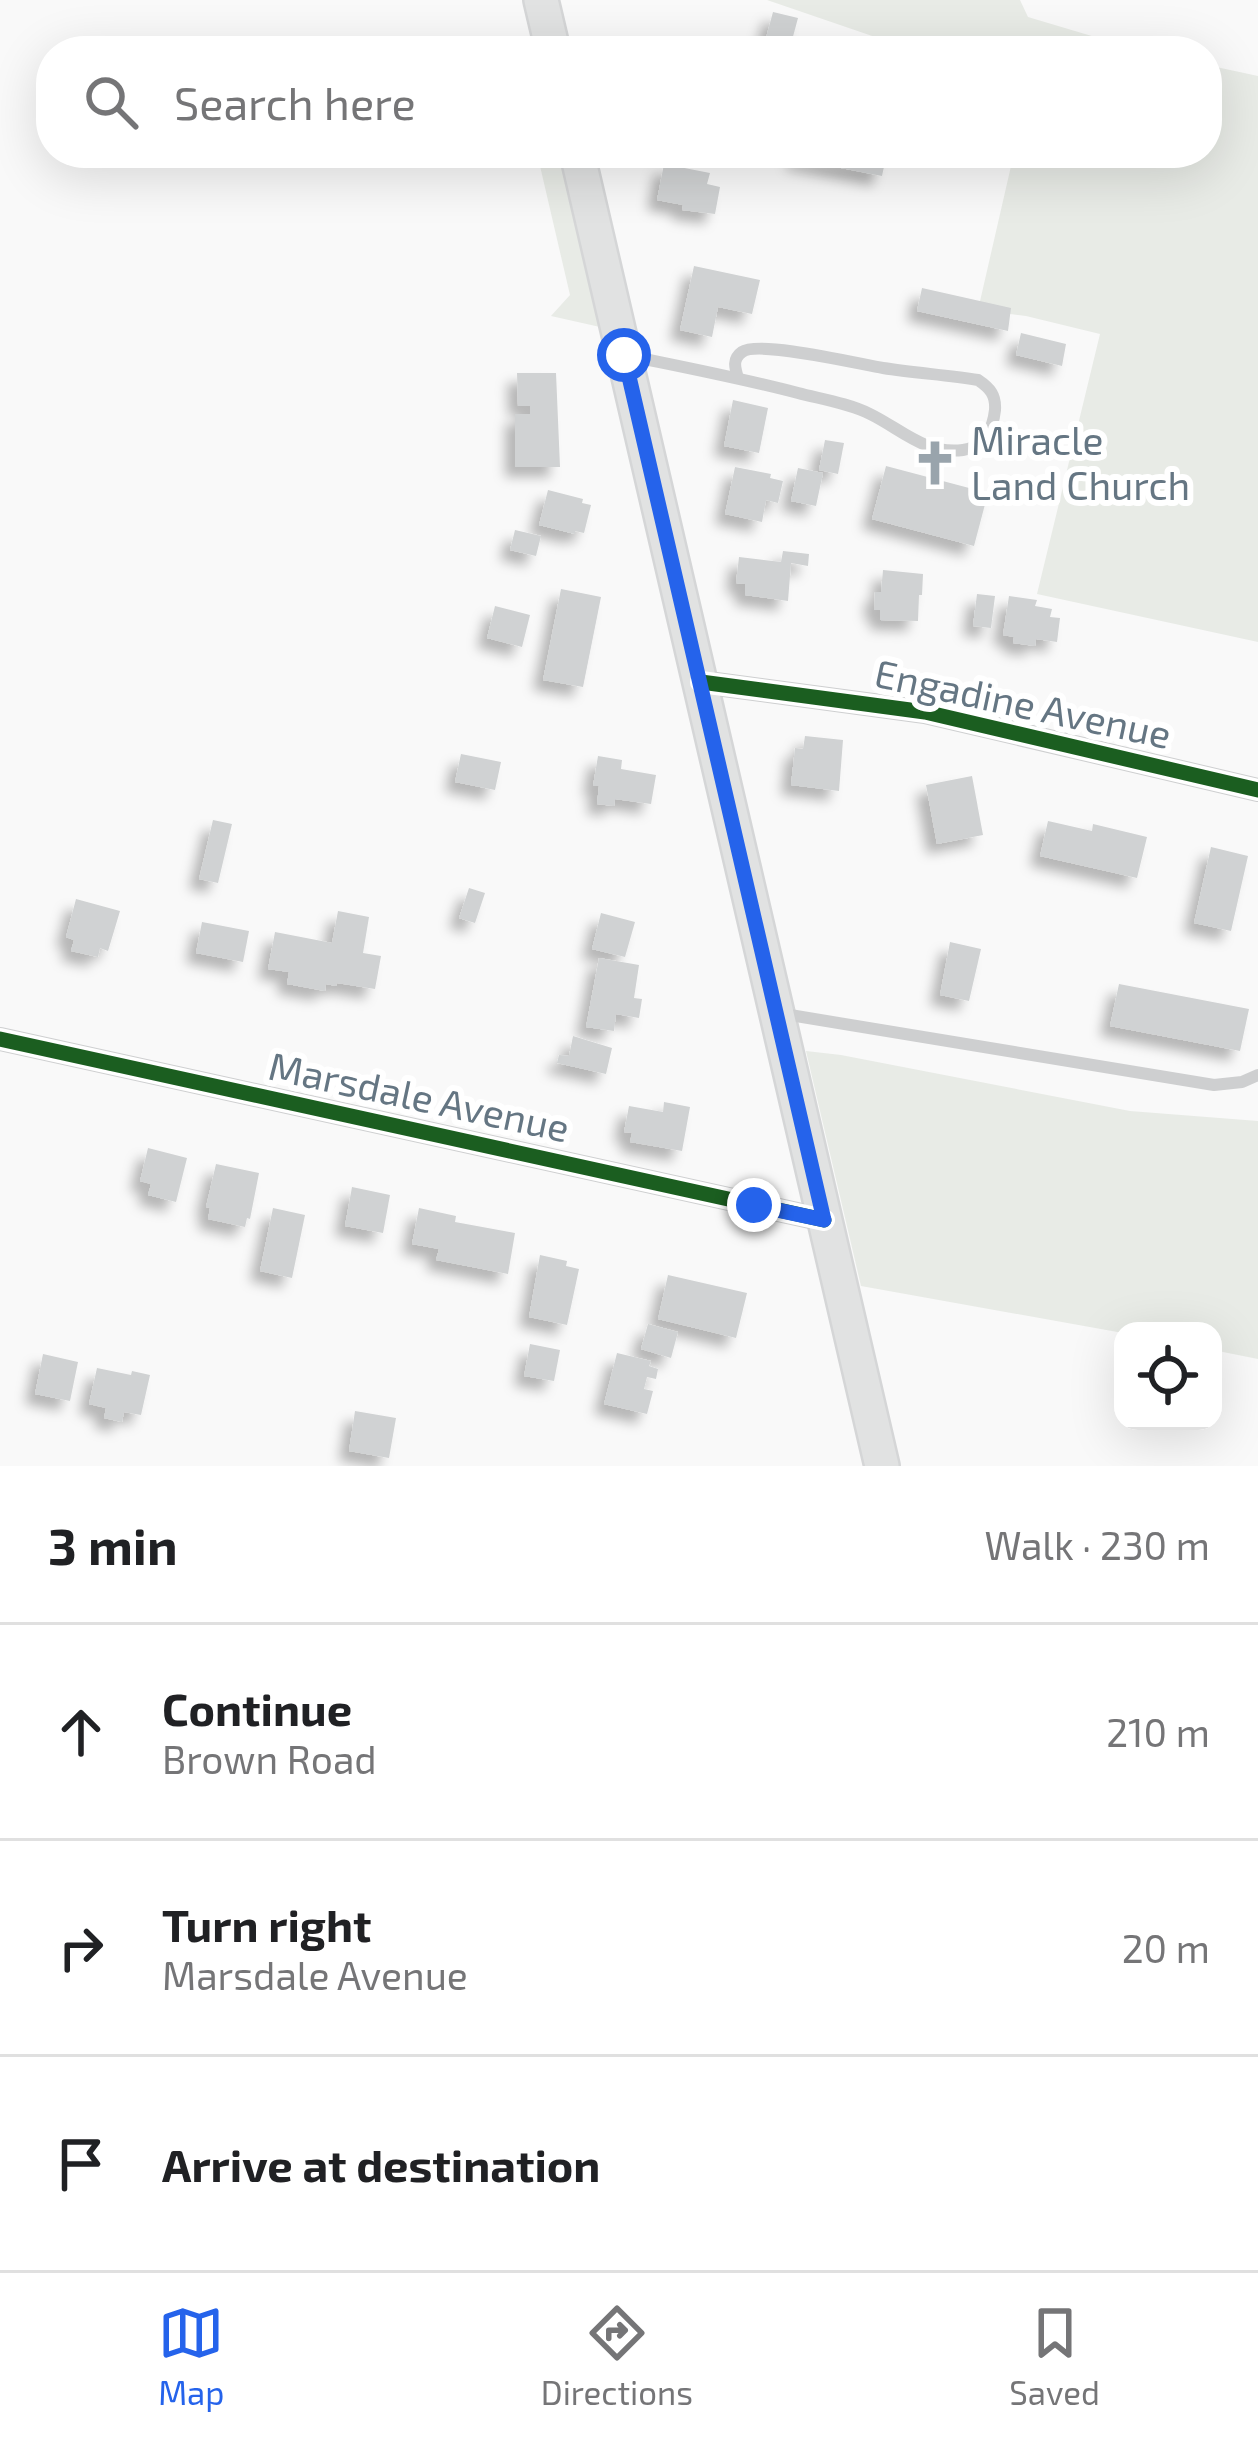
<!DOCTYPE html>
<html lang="en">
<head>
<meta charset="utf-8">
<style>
	body { margin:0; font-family:"Exo 2",sans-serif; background:#f6f6f6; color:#202124 }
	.controls { position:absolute; right:36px; bottom:36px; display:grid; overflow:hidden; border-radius:24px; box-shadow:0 12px 48px #0002 }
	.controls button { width:108px; height:108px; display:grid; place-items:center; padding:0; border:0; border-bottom:3px solid #e0e0e0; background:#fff; color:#202124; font:60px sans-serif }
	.stop { position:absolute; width:36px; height:36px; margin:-27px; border:9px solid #2563eb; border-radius:50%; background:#fff }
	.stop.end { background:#2563eb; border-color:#fff; box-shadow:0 3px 12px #0008 }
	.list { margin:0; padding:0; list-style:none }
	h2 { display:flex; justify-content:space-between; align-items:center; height:156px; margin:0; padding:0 48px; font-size:51px }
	h2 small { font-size:39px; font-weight:400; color:#757577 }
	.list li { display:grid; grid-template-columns:78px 1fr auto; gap:36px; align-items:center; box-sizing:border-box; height:216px; padding:0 48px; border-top:3px solid #e0e0e0 }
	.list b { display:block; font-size:45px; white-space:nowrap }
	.list p { margin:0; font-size:39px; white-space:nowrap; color:#757577 }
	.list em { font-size:39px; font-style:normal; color:#757577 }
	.icon { flex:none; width:66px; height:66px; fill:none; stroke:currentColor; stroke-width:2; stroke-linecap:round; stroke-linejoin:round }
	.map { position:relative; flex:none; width:1258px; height:1466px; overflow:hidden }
	.search { position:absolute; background:#fff; box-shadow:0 12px 48px #0002; left:36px; right:36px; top:36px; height:132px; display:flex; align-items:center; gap:30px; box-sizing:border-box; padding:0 42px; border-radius:48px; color:#757577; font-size:45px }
	.sheet { height:804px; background:#fff }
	nav { display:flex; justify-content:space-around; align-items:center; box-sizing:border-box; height:168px; border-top:3px solid #e0e0e0; background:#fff; font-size:33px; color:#757577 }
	nav a { display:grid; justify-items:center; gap:6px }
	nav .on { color:#2563eb }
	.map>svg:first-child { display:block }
	.green { fill:#e8ebe6 }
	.building { fill:#d0d2d3; filter:url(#shadow) }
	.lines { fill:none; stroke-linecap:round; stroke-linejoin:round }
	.secondary-casing { stroke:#d5d6d7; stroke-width:38 }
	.lane { stroke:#cecfd0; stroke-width:12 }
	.street { stroke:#cecfd0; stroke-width:24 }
	.secondary { stroke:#e1e2e2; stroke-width:33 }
	.cycleway-casing { stroke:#fff; stroke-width:22 }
	.cycleway { stroke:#1b5e20; stroke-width:15 }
	.route { stroke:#2563eb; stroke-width:15 }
	.labels { text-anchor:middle; stroke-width:12; stroke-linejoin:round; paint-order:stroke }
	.poi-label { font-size:39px; fill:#657683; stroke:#fff; text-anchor:start }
	.street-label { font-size:39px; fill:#657683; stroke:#fff }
</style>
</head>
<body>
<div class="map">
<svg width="1258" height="1466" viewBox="0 0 1258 1466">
	<defs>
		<filter id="shadow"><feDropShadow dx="-10" dy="10" stdDeviation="6" flood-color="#0004"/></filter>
	</defs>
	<rect width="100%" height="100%" fill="#f9f9f9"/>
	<g class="green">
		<path d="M767 0H1020L1028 17 1142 51H916Z"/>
		<path d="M1207 65 1258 76V642L1037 594 1100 334 1026 316 978 310 1014 153H1207Z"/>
		<path d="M537 153H559L600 327 551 316 570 295Z"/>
		<path d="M806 1051 841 1055 1130 1111 1258 1121V1359L1213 1350V1331H1123V1333L861 1286Z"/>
	</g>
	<g class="building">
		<path d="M773 12 798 18 791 44 766 38Z"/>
		<path d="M797 153H887L882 176 795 159Z"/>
		<path d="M664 164 710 173 707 184 720 187 715 214 682 210 683 205 657 200Z"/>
		<path d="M694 266 760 280 752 314 718 307 712 337 680 330Z"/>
		<path d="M922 288 1011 308 1008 331 917 311Z"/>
		<path d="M1021 333 1066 344 1062 366 1016 355Z"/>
		<path d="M517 373H556L560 467H515V414H530V406H518Z"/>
		<path d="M733 400 768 408 759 453 724 446Z"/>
		<path d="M825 440 844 443 838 474 819 470Z"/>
		<path d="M886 466 988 493 974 546 872 519Z"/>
		<path d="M735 467 771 474 770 478 783 481 778 503 766 500 762 522 725 514Z"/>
		<path d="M798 468 823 473 816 506 791 501Z"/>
		<path d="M548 490 583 499 582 503 591 505 584 533 575 531V534L539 525Z"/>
		<path d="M515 530 541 536 536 556 510 550Z"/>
		<path d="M783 551 809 554 808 566 791 563 788 601 745 595V584L736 583 739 557 781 562Z"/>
		<path d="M883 570 923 574 922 595H919L918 621 880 620V610H874L875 592H881Z"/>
		<path d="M561 589 601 597 583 687 543 680Z"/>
		<path d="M977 594 995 596 991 628 973 626Z"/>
		<path d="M1009 596 1037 600 1035 606 1052 609 1050 617 1060 618 1057 642 1036 639 1035 646 1013 643 1014 637 1003 635Z"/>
		<path d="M495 606 530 615 522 647 487 638Z"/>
		<path d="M805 736 843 740 839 791 791 785 795 748 803 749Z"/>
		<path d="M461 754 501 762 495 790 455 782Z"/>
		<path d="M598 756 622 760 621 769 656 775 651 804 615 799 614 806 597 804 599 786H593Z"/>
		<path d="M972 776 983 835 937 844 926 785Z"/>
		<path d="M213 820 232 824 218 883 199 879Z"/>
		<path d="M1048 821 1092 831 1093 824 1147 837 1137 878 1040 856Z"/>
		<path d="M1211 847 1248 856 1231 931 1194 923Z"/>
		<path d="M469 888 485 893 475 923 459 918Z"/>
		<path d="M76 899 120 911 108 951 100 948 98 957 71 951 74 940 66 937Z"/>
		<path d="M338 911 369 917 363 953 381 956 375 989 337 983 336 986 326 984 325 991 287 984 289 972 268 969 275 932 332 943Z"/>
		<path d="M601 913 635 922 625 957 592 949Z"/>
		<path d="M202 922 249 931 243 962 196 953Z"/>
		<path d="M950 942 981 949 969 1001 940 995Z"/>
		<path d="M599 958 639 965 634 998 642 999 639 1018 616 1014 614 1031 586 1027Z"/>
		<path d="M1119 984 1249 1009 1240 1051 1110 1026Z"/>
		<path d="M573 1036 612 1048 606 1074 557 1063 559 1055 569 1056Z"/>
		<path d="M664 1102 690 1107 682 1151 630 1142 632 1133 624 1132 629 1106 663 1112Z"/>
		<path d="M148 1148 187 1158 176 1202 148 1195 151 1184 140 1181Z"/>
		<path d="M216 1164 259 1173 250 1219 247 1218 245 1227 208 1219 210 1208 206 1207Z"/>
		<path d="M352 1187 390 1195 383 1233 345 1226Z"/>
		<path d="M273 1208 305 1215 292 1278 260 1271Z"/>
		<path d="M419 1208 456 1216 455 1222 515 1233 508 1274 436 1260 439 1249 412 1244Z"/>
		<path d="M540 1255 567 1261 566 1266 579 1269 567 1325 529 1317Z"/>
		<path d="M668 1275 747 1293 736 1338 658 1319Z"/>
		<path d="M648 1324 678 1332 671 1358 641 1349Z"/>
		<path d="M530 1344 560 1350 554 1381 524 1376Z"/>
		<path d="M617 1353 651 1361 649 1366 658 1369 656 1379 647 1377 644 1389 653 1391 647 1414 604 1404Z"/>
		<path d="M43 1354 78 1362 70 1401 35 1394Z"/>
		<path d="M97 1368 131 1375 132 1371 150 1375 141 1415 124 1412 122 1422 104 1418 106 1408 89 1404Z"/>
		<path d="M355 1411 396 1418 389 1458 349 1451Z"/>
	</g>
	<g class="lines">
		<g class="secondary-casing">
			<g id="secondary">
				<path d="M541 0 553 51"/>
				<path d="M577 153 882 1466"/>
			</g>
		</g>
		<g class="lane">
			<path d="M625 355C683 367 741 378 798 393 821 399 848 403 870 414 901 429 925 455 963 450 984 447 993 429 995 410 996 395 990 388 978 380 947 375 915 373 883 368 859 364 759 340 742 352 732 359 735 368 738 378"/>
			<path d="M778 1013 1214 1085 1242 1082 1258 1075"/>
		</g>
		<g class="street">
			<path d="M701 682 925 712 1258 790"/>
			<path d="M0 1039 824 1220"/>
		</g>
		<use href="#secondary" class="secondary"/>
		<g class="cycleway-casing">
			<g id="cycleway">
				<path d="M701 682 925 712 1258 790"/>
				<path d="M0 1039 824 1220"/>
			</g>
		</g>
		<use href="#cycleway" class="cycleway"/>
	</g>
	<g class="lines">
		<path class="route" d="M624 355 824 1220 754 1205"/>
	</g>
	<defs>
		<g id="church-bare" transform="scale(3.6)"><path d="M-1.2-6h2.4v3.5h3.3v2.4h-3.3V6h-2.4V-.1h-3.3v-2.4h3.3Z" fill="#99a4ac" stroke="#fff" stroke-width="2.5" paint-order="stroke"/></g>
	</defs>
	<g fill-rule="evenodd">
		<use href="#church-bare" x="935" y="463"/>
	</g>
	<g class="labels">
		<g class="poi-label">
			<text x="971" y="455">Miracle<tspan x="971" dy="45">Land Church</tspan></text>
		</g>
		<g class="street-label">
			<text transform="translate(1023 704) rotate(12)" y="14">Engadine Avenue</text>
			<text transform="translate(419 1097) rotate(12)" y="14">Marsdale Avenue</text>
		</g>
	</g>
</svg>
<div class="controls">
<button><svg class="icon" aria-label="locate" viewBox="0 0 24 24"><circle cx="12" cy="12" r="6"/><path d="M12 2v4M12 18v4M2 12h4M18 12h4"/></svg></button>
</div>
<div class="stop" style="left:624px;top:355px"></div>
<div class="stop end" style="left:754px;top:1205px"></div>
<div class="search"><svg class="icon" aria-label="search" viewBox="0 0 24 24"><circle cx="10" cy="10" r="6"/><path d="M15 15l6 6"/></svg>Search here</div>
</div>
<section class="sheet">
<h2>3 min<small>Walk · 230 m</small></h2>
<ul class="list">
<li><svg class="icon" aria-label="ahead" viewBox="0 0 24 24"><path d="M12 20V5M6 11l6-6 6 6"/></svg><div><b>Continue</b><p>Brown Road</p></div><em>210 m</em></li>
<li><svg class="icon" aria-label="right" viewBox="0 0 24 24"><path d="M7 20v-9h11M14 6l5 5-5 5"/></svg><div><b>Turn right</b><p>Marsdale Avenue</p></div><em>20 m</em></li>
<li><svg class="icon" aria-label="arrive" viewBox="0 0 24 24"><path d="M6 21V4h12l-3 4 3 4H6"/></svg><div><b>Arrive at destination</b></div></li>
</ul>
</section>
<nav>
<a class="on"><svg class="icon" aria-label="map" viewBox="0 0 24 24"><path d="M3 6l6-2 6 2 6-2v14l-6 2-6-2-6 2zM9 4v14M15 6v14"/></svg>Map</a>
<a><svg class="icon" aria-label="directions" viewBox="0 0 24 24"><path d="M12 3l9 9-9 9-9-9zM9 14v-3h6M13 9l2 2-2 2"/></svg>Directions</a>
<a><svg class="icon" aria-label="saved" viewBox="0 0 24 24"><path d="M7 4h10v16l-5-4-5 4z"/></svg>Saved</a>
</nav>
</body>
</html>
